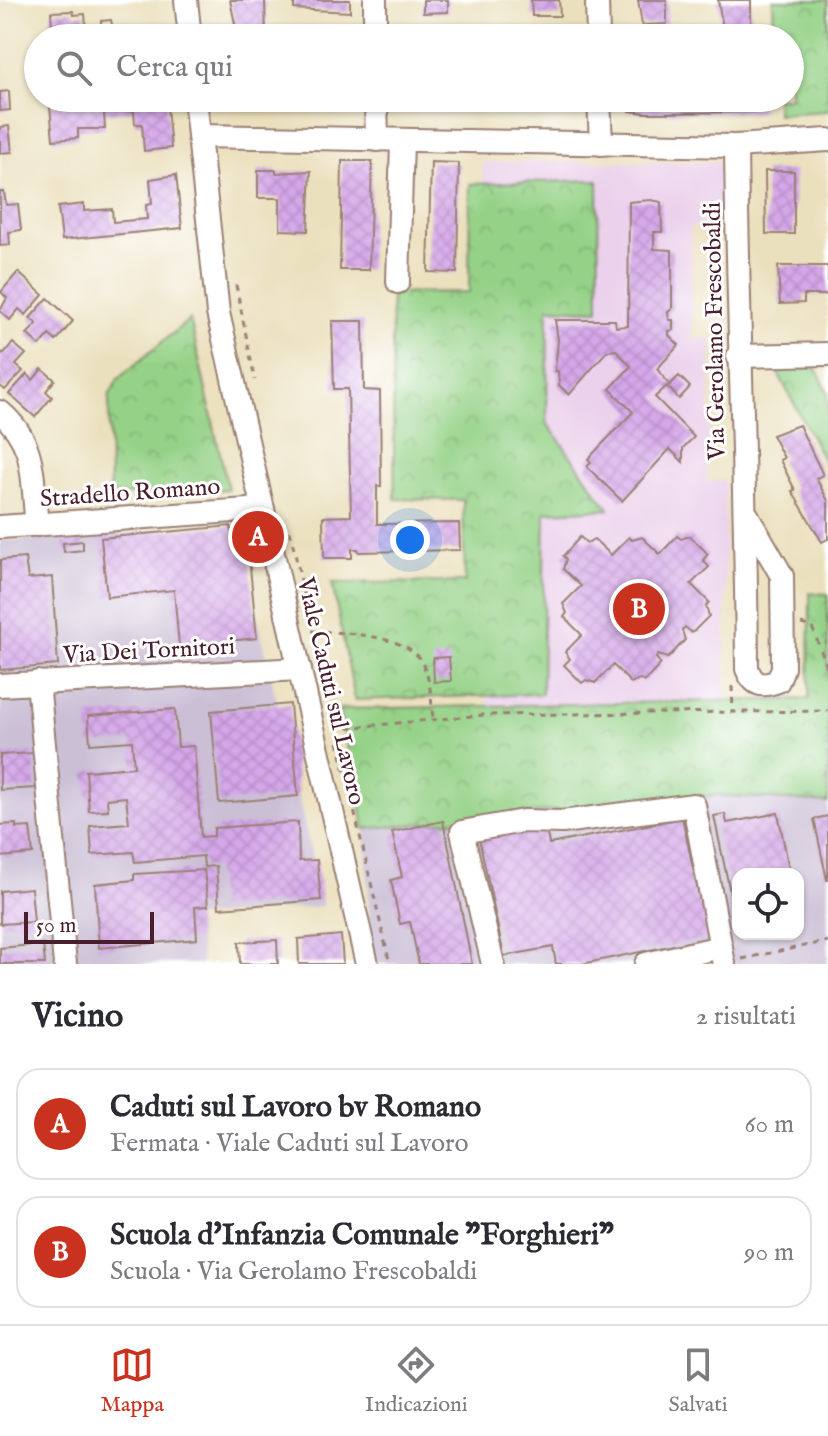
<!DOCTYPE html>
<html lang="it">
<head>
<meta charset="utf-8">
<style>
	body { margin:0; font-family:"IM FELL English",serif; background:#f7f7f7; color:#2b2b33 }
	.controls { position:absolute; right:24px; bottom:24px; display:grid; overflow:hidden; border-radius:16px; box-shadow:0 2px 6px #0004 }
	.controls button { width:72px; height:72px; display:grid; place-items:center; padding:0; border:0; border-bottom:2px solid #e1e1e2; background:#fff; color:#2b2b33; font:40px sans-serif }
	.scale { position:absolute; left:24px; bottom:20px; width:130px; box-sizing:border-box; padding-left:8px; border:4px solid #4a1f2b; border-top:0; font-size:22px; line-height:28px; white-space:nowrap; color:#4a1f2b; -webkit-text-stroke:6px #fff; paint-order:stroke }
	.you { position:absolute; left:410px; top:540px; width:28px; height:28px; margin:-20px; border:6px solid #fff; border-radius:50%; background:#1a73e8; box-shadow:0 0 0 12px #1a73e833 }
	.badge { display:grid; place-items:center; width:52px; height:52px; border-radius:50%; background:#c8321e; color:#fff; font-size:26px; font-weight:700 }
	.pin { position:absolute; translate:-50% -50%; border:4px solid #fff; box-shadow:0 2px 8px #0006 }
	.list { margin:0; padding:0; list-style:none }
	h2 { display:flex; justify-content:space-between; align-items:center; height:104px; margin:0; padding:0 32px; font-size:34px }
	h2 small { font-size:26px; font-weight:400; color:#7c7c81 }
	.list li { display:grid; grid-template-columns:52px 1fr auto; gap:24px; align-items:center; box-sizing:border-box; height:112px; margin:0 16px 16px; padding:0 16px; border:2px solid #e1e1e2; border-radius:24px }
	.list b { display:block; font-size:30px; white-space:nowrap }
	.list p { margin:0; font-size:26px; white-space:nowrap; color:#7c7c81 }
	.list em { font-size:26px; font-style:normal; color:#7c7c81 }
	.icon { flex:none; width:44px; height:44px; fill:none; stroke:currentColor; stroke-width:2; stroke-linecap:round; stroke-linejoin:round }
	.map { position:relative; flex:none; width:828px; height:964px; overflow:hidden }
	.search { position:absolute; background:#fff; box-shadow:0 2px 6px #0004; left:24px; right:24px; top:24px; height:88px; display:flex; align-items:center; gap:20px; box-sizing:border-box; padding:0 28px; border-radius:44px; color:#7c7c81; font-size:30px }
	.sheet { height:360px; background:#fff }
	nav { display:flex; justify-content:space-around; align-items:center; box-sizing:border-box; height:112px; border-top:2px solid #e1e1e2; background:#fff; font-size:22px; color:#7c7c81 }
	nav a { display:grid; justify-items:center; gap:4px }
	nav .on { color:#c8321e }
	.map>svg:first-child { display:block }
	.built { fill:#ebd1eb }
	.industrial { fill:#cbbfd5; fill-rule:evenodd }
	.park { fill:url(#park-crowns); stroke:#707859; stroke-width:2 }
	.building { fill:url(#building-cross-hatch) }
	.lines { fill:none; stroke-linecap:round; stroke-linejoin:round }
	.minor-casing { stroke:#9a8074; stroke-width:26 }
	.path { stroke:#9a8074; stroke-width:3; stroke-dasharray:6 6; stroke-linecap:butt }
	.minor { stroke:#fff; stroke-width:22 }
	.labels { text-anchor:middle; stroke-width:6; stroke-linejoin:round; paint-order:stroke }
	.street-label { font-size:24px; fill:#4a1f2b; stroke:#fff }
</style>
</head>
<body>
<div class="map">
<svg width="828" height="964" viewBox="0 0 828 964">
	<defs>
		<pattern id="park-crowns" width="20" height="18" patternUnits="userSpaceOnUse" patternTransform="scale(2)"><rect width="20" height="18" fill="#95d287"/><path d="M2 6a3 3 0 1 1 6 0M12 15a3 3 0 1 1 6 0" fill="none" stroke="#82b475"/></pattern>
		<pattern id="building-cross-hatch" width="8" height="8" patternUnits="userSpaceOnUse" patternTransform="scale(2)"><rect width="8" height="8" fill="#d5a7e9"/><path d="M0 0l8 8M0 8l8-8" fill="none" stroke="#b88fc8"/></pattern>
	</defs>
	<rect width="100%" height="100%" fill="#fff"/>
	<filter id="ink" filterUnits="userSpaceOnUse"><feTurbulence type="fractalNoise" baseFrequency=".0125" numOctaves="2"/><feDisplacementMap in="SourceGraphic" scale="16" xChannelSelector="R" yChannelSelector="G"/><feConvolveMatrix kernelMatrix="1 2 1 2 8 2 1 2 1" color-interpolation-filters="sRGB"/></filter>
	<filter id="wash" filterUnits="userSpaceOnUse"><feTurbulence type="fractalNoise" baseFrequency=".006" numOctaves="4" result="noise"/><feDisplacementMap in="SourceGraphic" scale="32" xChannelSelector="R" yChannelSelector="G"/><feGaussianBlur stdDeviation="1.8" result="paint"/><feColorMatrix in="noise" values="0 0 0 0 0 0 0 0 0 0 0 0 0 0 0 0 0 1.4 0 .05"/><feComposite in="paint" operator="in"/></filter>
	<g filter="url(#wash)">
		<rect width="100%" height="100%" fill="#ebe0bd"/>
		<path class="built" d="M483 162H724V225L691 226 692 339H712L707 481H725L726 701 487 705Z"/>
		<g class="industrial">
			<path d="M237 525 323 906 196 917 202 964H0V541Z"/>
			<path d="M714 795 828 803V964H372L365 829ZM738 874H798V934H738Z"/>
		</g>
		<g class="park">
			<path d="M773 0H828V111L777 114 776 98H790V38H774Z"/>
			<path d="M598 180 599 310 548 308 547 423 609 509 545 512 542 694 355 700 332 583 465 582 463 500 395 499 391 293 469 292 470 184Z"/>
			<path d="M190 319 228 489 110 496 109 396 118 379Z"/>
			<path d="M775 367 816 368 828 392V469Z"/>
			<path d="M810 593 828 594V803L714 795 365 829 339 709 809 699Z"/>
		</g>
		<g id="blocks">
			<g class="building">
				<path d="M230 0H265L266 38H238Z"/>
				<path d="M294 0H350V12L294 9Z"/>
				<path d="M423 0H448V12L423 13Z"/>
				<path d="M531 0H559L560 16H532Z"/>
				<path d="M638 0H667V24L642 25Z"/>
				<path d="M718 0H751V32L723 29Z"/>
				<path d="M73 11 74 15 85 14 87 38H53L51 12Z"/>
				<path d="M111 20 115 38H102L101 21Z"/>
				<path d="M161 27 162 38H129L128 30Z"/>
				<path d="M9 91 10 110 0 111V92Z"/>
				<path d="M145 98H166L171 148 144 151 142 124H135L134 111 104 113 105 129H78V138L53 140 50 106Z"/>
				<path d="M537 98H574V104L538 103Z"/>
				<path d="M629 98H761V112L646 113 630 111Z"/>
				<path d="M9 126 12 152 0 153V127Z"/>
				<path d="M342 161H372L369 270H340Z"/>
				<path d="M431 162 459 163 457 273 428 272Z"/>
				<path d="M258 170H276V173L311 171 308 231 280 230V198H258Z"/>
				<path d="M765 171H794V234H766Z"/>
				<path d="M176 175 182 228 62 240 58 207 84 204V211L112 209 113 222 147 219 146 205 152 204 150 179Z"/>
				<path d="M0 192H4L6 205 18 204 21 230 9 232 10 245 0 246Z"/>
				<path d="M651 200 661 202 662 232H654V249L672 250V309L668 312 669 320H673V330L669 331V335L679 345 657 369 670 385 679 376 690 387 679 399 667 386 655 397 694 437 683 448V462L670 449 622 501 587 467 591 462 588 459 633 412 610 389 631 366 616 350 607 351 569 395 559 385 558 371H555L558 340 555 320H615L616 327 628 326 629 202Z"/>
				<path d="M778 266H828V295H804V303L780 304Z"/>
				<path d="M18 272 43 295 26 315 19 309 10 320 0 311 7 298 1 292Z"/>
				<path d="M48 298 73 321 56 341 49 335 40 346 27 334 37 324 30 318Z"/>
				<path d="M332 321H363L364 390 380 391 381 486H377V524L459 523 460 550 359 552 358 549H352V558H324L323 517 351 516 348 389H334Z"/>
				<path d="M13 343 26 354 16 365 23 371 5 390 0 386V351L3 354Z"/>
				<path d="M42 369 55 380 46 391 52 397 35 417 9 394 27 374 33 380Z"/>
				<path d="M799 425 823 475 816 478 828 501V539L822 542 792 491 795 490 780 460 784 458 772 435Z"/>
				<path d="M231 526 232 539 247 537 257 638 179 646 174 590 107 597 101 538Z"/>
				<path d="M677 536 681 539 690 536 708 554 703 560 709 567 691 584 709 602 706 606 709 616 692 633 685 627 682 630 685 640 668 658 658 655 656 658 661 664 644 682 640 679 631 683 613 665 595 683 586 680 582 683 564 665 570 659 565 652 582 635 564 617 567 613 563 604 581 586 563 569 566 559 563 556 580 537 587 543 594 539 611 555 629 537 632 540 642 537 660 554Z"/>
				<path d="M83 541V550L64 552 63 543Z"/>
				<path d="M25 558 28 579 52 577 58 665 0 670V560Z"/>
				<path d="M449 657 451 681 434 682 433 658Z"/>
				<path d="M290 704 298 796 219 803 211 711Z"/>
				<path d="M175 709 178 747 194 746 201 837 214 836V828L298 822 299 861 317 860 321 900 219 908 216 866 204 867 203 856 135 862 133 852 92 855 90 826 129 823 126 797 107 799 108 810 89 811 86 771 134 767 132 741 90 744 88 716Z"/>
				<path d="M34 753 36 788 0 790V755Z"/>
				<path d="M681 812 708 938 582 964H556L553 947 504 956 479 838 545 824 549 844 673 820 672 814Z"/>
				<path d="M778 813 790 874H738L737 925 714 816 725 814 727 823Z"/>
				<path d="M828 816V880H827L814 819Z"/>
				<path d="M443 821 450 853 472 964H419L410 922 400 924 391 880 402 877 392 832Z"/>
				<path d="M16 824V828L30 827 33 854 0 857V825Z"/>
				<path d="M204 870 208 906 195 907 197 939 99 948 95 884 134 880V874Z"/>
				<path d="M31 888 34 922 0 924V891Z"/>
				<path d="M341 935 343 964H299L298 939Z"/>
				<path d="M277 940 278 964H240L239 942Z"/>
				<path d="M43 944 45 964H0V948Z"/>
			</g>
		</g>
	</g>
	<g filter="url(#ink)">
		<use href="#blocks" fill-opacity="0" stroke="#9a8074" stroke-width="2"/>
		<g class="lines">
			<g class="minor-casing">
				<g id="minor">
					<path d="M186 0 190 38"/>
					<path d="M375 0V38"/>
					<path d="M597 0 598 38"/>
					<path d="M195 98 218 313 367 964"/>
					<path d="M376 98 377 140"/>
					<path d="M599 98 601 144"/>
					<path d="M199 136 736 146 828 140"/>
					<path d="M736 146C738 321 746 495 747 669 754 686 762 687 778 681L783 668 782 576 747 515"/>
					<path d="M398 282 402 140"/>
					<path d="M738 356 828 354"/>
					<path d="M0 412C38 444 31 478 37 525"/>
					<path d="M0 527 263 509"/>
					<path d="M38 682 65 964"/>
					<path d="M0 685 300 669"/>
					<path d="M493 964 462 832 523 821 562 822 694 805 724 964"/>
					<path d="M646 964 721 947"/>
				</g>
			</g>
			<g class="path">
				<path d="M236 285 255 380"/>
				<path d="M290 531 311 625"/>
				<path d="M801 624 812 627 828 669"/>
				<path d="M312 631C338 632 404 635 419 658 431 675 431 698 433 718"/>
				<path d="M732 686 733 711"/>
				<path d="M335 729 483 715 828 711"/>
				<path d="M338 742 390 964"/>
				<path d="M742 959 828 941"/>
			</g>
			<use href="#minor" class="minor"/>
		</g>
	</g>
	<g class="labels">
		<g class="street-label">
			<text transform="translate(714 331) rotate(-91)" y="8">Via Gerolamo Frescobaldi</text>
			<text transform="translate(130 492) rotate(-4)" y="8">Stradello Romano</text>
			<text transform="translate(149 650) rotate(-3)" y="8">Via Dei Tornitori</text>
			<text transform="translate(332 691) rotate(77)" y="8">Viale Caduti sul Lavoro</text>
		</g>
	</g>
</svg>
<div class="controls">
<button><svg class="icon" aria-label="locate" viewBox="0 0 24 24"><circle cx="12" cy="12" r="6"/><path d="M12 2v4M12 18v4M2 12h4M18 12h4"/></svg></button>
</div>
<div class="scale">50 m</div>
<div class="you"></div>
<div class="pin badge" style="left:258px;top:537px">A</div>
<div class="pin badge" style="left:639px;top:609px">B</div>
<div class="search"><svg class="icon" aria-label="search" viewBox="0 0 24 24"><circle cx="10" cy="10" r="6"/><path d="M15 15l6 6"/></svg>Cerca qui</div>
</div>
<section class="sheet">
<h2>Vicino<small>2 risultati</small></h2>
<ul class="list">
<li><span class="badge">A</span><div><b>Caduti sul Lavoro bv Romano</b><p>Fermata · Viale Caduti sul Lavoro</p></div><em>60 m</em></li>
<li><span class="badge">B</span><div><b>Scuola d'Infanzia Comunale &quot;Forghieri&quot;</b><p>Scuola · Via Gerolamo Frescobaldi</p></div><em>90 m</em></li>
</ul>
</section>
<nav>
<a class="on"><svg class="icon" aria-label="map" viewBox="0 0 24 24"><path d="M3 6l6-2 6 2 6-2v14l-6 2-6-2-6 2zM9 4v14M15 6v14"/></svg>Mappa</a>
<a><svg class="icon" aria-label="directions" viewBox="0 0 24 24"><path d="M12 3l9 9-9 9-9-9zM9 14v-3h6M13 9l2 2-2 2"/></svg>Indicazioni</a>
<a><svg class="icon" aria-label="saved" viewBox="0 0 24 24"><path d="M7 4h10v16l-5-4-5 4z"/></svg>Salvati</a>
</nav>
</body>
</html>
